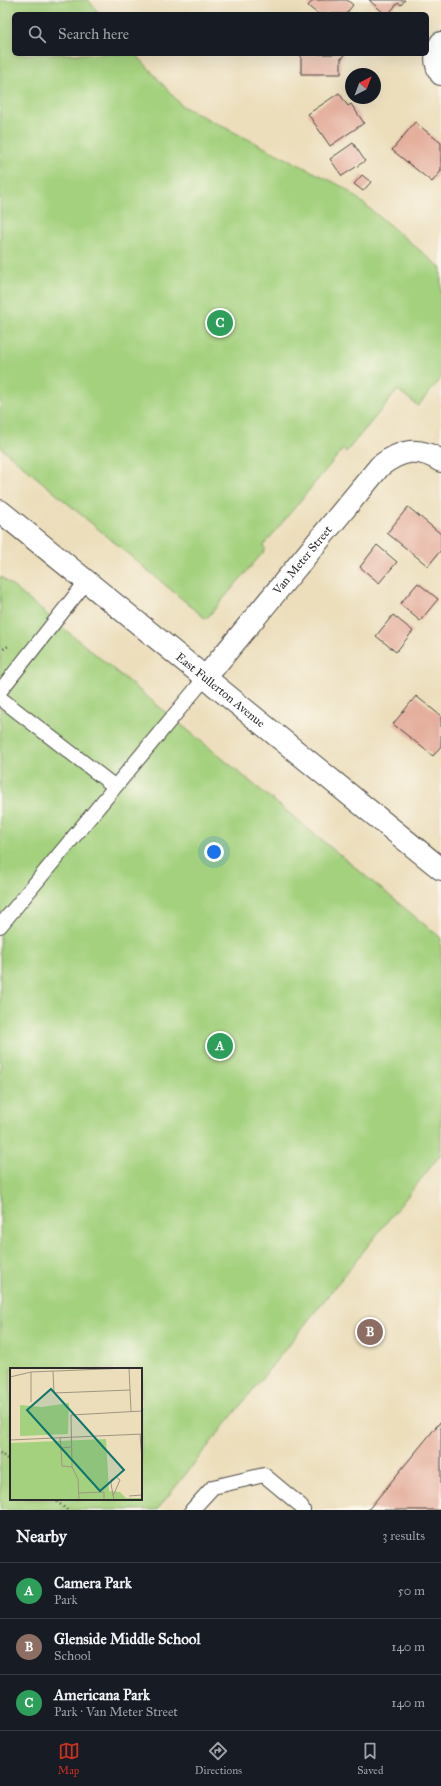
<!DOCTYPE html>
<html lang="en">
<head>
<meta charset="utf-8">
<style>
	body { margin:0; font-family:"IM FELL Great Primer",serif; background:#20242c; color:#f1f3f6 }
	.compass { position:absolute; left:345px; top:68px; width:36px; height:36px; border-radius:50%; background:#171b24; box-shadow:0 4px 16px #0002; rotate:42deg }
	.you { position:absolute; left:214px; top:852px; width:14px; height:14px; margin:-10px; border:3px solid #fff; border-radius:50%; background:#1a73e8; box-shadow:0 0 0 6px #1a73e833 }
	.badge { display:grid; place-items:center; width:26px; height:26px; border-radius:50%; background:#c8321e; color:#fff; font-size:13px; font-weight:700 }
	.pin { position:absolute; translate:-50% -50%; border:2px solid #fff; box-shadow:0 1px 4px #0006 }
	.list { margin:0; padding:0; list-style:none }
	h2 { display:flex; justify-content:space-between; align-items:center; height:52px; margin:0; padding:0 16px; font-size:17px }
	h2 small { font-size:13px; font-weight:400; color:#9ea1a6 }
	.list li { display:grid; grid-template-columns:26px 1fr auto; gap:12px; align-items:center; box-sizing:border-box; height:56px; padding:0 16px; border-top:1px solid #363941 }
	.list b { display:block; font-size:15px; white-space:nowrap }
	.list p { margin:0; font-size:13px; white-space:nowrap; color:#9ea1a6 }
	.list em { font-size:13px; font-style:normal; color:#9ea1a6 }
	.icon { flex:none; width:22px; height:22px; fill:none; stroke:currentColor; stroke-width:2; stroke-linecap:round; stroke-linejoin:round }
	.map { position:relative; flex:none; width:441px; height:1510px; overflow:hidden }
	.search { position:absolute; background:#171b24; box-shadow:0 4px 16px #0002; left:12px; right:12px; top:12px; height:44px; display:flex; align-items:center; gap:10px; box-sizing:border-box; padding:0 14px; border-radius:6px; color:#9ea1a6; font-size:15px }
	.sheet { height:220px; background:#171b24 }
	nav { display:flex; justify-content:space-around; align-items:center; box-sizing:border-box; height:56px; border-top:1px solid #363941; background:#171b24; font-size:11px; color:#9ea1a6 }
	nav a { display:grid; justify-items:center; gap:2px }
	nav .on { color:#c8321e }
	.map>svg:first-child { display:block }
	.green { fill:#a4d17e; stroke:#687e54; fill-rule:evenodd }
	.building { fill:#e5af9d }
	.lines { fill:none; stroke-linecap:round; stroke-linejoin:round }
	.lane-casing { stroke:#484641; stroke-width:16 }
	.street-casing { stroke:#484641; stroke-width:24 }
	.path { stroke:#484641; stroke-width:2.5; stroke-dasharray:1 3; stroke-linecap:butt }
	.lane { stroke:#fff; stroke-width:14 }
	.street { stroke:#fff; stroke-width:22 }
	.labels { text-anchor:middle; stroke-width:4; stroke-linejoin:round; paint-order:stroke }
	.street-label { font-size:12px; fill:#2b2b2b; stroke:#fbf7ec }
	.inset-road { fill:none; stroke:#9f9681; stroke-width:1 }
	.view { fill:#0f766e; fill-opacity:0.15; stroke:#0f766e; stroke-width:2 }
	.inset-edge { fill:none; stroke:#2b2b2b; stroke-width:2 }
</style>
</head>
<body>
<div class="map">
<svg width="441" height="1510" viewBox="0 0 441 1510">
	<rect width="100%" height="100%" fill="#fbf7ec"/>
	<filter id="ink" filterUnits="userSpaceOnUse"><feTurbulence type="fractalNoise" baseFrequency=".025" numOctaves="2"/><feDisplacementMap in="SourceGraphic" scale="8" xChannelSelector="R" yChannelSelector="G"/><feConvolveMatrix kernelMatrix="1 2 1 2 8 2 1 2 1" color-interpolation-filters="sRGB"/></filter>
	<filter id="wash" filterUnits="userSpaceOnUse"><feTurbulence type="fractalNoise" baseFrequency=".012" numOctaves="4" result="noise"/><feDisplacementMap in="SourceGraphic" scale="16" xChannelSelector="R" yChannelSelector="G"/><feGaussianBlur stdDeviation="0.9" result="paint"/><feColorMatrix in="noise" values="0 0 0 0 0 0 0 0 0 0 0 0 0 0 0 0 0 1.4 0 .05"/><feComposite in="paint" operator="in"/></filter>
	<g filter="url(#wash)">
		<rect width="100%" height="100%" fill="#ecdebb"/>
		<g class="green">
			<path d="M0 0H88L100 14H14V54H136L182 106 345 188 441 268V378L418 406 398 390 346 452 343 449 263 546 266 549 206 619 0 447Z"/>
			<path d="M0 576 441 938V1154L157 1510H0ZM11 1369H141V1499H11Z"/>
		</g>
		<g id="blocks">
			<g class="building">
				<path d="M313 0H347L353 5 346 14H318L308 6Z"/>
				<path d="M369 0H405L401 5 398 3 388 14H385Z"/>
				<path d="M301 54H344L343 58H341V74H301Z"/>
				<path d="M339 93 348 106 351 104 364 123 330 146 308 114Z"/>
				<path d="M415 122 441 143V171L432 182 392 150Z"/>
				<path d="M353 143 365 161 342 176 330 159Z"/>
				<path d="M362 175 371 182 363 191 354 184Z"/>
				<path d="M408 507 441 534V550L428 566 387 533Z"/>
				<path d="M377 545 397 562 379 583 360 567Z"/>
				<path d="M418 583 438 599 420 621 400 604Z"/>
				<path d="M393 615 413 631 396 652 376 636Z"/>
				<path d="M416 696 441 716V746L433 756 393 724Z"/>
				<path d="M441 1421V1510H368Z"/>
			</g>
		</g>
	</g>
	<g filter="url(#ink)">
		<use href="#blocks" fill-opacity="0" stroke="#484641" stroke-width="1"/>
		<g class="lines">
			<g class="lane-casing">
				<g id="lane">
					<path d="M0 691 86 582"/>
					<path d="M0 698 114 786"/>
					<path d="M0 926 205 678"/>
					<path d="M192 1510 213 1487 264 1475 300 1505 303 1510"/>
				</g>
			</g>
			<g class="street-casing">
				<g id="street">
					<path d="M441 43C435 52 434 64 441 74"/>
					<path id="s1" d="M0 511 441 869"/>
					<path id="s2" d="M205 678 380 466C401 450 418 446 441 461"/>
				</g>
			</g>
			<g class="path">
				<path d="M0 651 10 645"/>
				<path d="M0 1453 11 1462"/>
				<path d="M54 1499 67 1510"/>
			</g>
			<use href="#lane" class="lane"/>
			<use href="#street" class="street"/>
		</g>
	</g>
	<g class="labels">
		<g class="street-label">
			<text dy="4" stroke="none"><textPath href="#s2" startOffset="153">Van Meter Street</textPath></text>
			<text dy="4" stroke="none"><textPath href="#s1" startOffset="284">East Fullerton Avenue</textPath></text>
		</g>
	</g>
	<g transform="translate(10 1368)">
		<rect width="132" height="132" fill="#ecdebb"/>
		<path d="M59 35 58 66 10 68V37L32 39ZM96 71 99 123 110 124 116 130H132V132H0V75Z" fill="#a4d17e"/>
		<path class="inset-road" d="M119 0 121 43M43 3 44 25 120 22M21 4V34M0 9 21 4 119 0M130 66 132 92M50 69 51 80 61 79M0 72 132 66M51 80 52 98 62 99M69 125 94 124V132M103 128 110 112 106 109 101 112V116L104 132M119 128 132 127M69 132 68 111 62 99 61 47 132 43"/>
		<path class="view" d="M41 21 114 102 90 123 17 42Z"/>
		<rect width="132" height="132" class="inset-edge"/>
	</g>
</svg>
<svg class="compass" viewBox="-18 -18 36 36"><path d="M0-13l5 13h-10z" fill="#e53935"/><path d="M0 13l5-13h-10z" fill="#9ea1a6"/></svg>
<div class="you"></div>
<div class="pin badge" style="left:220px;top:1046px;background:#2e9e5b">A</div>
<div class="pin badge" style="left:370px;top:1332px;background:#8d6e63">B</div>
<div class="pin badge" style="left:220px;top:323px;background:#2e9e5b">C</div>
<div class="search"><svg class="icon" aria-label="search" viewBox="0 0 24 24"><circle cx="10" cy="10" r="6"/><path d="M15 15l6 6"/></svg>Search here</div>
</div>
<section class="sheet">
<h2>Nearby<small>3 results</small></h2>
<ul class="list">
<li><span class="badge" style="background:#2e9e5b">A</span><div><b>Camera Park</b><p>Park</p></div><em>50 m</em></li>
<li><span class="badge" style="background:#8d6e63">B</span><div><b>Glenside Middle School</b><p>School</p></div><em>140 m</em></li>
<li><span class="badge" style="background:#2e9e5b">C</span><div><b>Americana Park</b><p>Park · Van Meter Street</p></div><em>140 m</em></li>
</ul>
</section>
<nav>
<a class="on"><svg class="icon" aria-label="map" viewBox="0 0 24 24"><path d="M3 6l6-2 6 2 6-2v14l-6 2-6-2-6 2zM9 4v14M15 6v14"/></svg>Map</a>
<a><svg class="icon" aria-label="directions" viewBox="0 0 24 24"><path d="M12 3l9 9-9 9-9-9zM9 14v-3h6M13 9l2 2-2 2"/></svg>Directions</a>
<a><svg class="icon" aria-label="saved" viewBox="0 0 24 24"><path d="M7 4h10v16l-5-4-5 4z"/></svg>Saved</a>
</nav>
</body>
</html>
